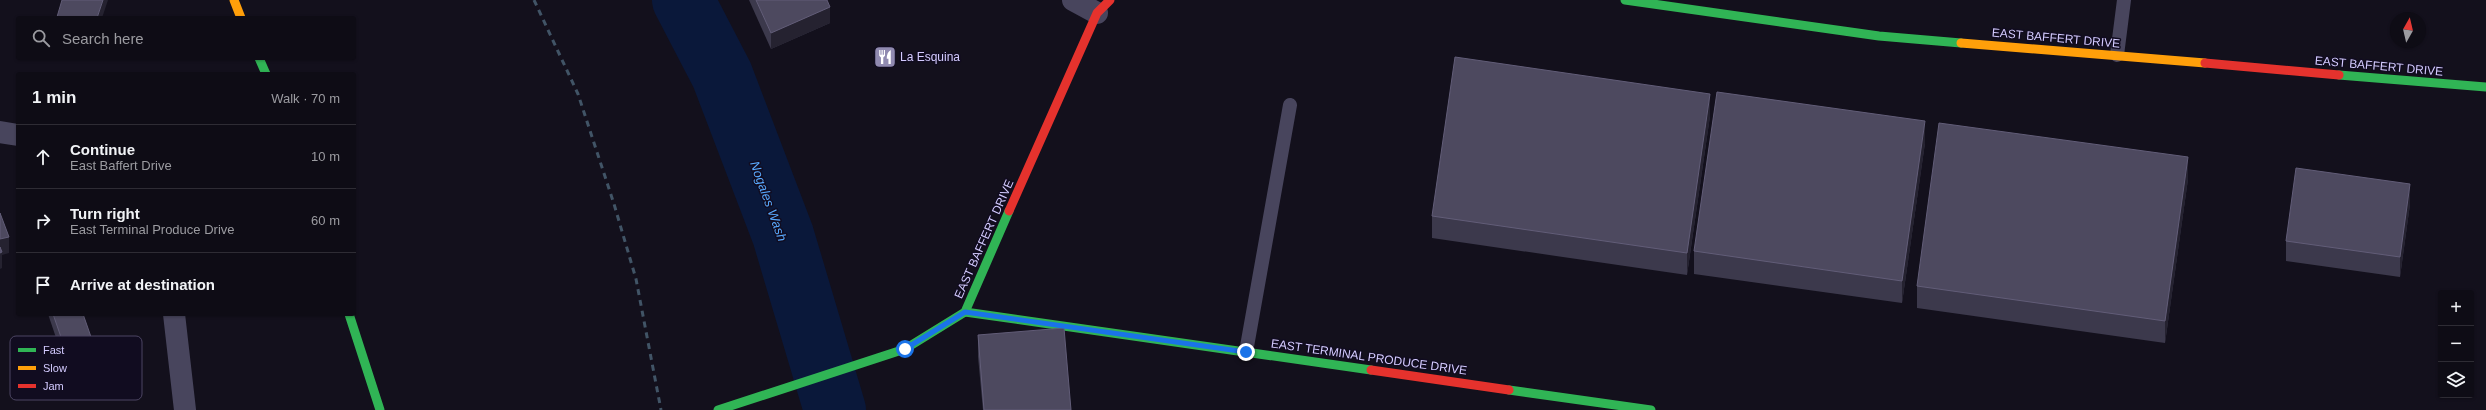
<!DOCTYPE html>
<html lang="en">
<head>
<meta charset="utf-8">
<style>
	body { margin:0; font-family:Arial,sans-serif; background:#17151e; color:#f1f3f6 }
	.controls { position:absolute; right:12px; bottom:12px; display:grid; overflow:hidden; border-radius:4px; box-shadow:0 1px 3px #0004 }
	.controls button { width:36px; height:36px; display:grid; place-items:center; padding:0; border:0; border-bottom:1px solid #2e2c34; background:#0e0c15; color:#f1f3f6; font:20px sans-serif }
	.compass { position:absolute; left:2390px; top:12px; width:36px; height:36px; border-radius:50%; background:#0e0c15; box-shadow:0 1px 3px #0004; rotate:8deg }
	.stop { position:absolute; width:12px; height:12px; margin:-9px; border:3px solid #1a73e8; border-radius:50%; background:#fff }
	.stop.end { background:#1a73e8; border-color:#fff; box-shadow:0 1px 4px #0008 }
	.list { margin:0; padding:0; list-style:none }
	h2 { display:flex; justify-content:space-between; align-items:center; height:52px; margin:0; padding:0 16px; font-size:17px }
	h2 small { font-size:13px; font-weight:400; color:#9b9ba0 }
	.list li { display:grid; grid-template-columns:26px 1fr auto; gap:12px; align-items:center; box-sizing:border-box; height:64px; padding:0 16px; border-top:1px solid #2e2c34 }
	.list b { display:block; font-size:15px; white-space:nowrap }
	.list p { margin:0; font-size:13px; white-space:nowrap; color:#9b9ba0 }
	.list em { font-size:13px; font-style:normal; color:#9b9ba0 }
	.icon { flex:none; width:22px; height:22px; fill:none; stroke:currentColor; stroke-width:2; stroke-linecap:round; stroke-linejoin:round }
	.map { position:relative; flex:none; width:2486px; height:410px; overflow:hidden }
	.search { position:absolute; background:#0e0c15; box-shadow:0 1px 3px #0004; left:16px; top:16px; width:340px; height:44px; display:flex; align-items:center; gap:10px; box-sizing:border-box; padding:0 14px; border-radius:4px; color:#9b9ba0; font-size:15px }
	.panel { position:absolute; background:#0e0c15; box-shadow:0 1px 3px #0004; left:16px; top:72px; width:340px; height:244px; border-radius:4px }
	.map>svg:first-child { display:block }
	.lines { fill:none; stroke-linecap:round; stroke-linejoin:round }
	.river { stroke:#0a183a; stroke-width:62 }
	.lane { stroke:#48455d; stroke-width:14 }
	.street { stroke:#48455d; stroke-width:22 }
	.fast { stroke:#30b455; stroke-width:9 }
	.slow { stroke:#ff9f0a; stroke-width:9 }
	.jam { stroke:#e5322d; stroke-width:9 }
	.rail { stroke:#415466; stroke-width:3; stroke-dasharray:6 5; stroke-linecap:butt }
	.wall { fill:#3c394c }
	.shaded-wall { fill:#252230 }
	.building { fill:#4d495f; stroke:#625d78 }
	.route { stroke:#1a73e8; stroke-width:5 }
	.labels { text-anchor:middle; stroke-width:3; stroke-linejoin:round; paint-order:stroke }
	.street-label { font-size:12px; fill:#d4cbff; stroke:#110c20 }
	.poi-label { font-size:12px; fill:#d4cbff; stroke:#110c20; text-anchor:start }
	.water-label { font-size:13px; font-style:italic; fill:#59aaff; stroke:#110c20 }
	.key { fill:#110c20; stroke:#4c4563; stroke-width:1 }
	.key-label { font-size:11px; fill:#d4cbff }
</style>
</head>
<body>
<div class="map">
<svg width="2486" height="410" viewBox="0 0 2486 410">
	<rect width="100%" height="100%" fill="#13101c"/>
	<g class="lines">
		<path class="river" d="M683 0 722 75 783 235 835 410"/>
		<g class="lane">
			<path d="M2117 55 2124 0"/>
			<path d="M1246 352 1290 105"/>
		</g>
		<g class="street">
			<path d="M1073 0 1097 13"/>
			<path d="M0 132 18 135"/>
			<path d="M174 314 185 410"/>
		</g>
		<g class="fast">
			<path d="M1625 0 1879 36 1961 43"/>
			<path d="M259 58 266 74"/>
			<path d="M2339 75 2486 87"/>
			<path d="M965 312 1371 370"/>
			<path d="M349 314 380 410"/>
			<path d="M1509 390 1651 410"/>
			<path d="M718 410 905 349 965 312 1009 211"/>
		</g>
		<g class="slow">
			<path d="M234 0 241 18"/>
			<path d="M1961 43 2205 63"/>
		</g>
		<g class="jam">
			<path d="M2205 63 2339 75"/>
			<path d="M1009 211 1097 13 1110 0"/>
			<path d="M1371 370 1509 390"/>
		</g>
		<path class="rail" d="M534 0 578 94 614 204 636 279 661 410"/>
	</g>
	<g class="wall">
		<path d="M749 0H827L830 23 771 49Z"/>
		<path d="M1710 116 1687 275 1432 238V216Z"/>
		<path d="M1925 143 1902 303 1694 274V251Z"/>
		<path d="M2188 179 2165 343 1917 308V286Z"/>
		<path d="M2410 204 2400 277 2286 261V241Z"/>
		<path d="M48 314H83L98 373 71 382Z"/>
		<path d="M978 335 1071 410H983L978 357Z"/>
	</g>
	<g class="shaded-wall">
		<path d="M103 0H108L102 18H97Z"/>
		<path d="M830 7V23L771 49V33Z"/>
		<path d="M1710 94V116L1687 275V253Z"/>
		<path d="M1925 121V143L1902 303V281Z"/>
		<path d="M2188 157V179L2165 343V321Z"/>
		<path d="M2410 184V204L2400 277V257Z"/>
		<path d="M9 237V253L2 255V268L0 269V239Z"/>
		<path d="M98 357V373L71 382V366Z"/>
	</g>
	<g class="building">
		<path d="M62 0H103L97 18H61L57 17Z"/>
		<path d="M756 0H827L830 7 771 33Z"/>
		<path d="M1455 57 1710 94 1687 253 1432 216Z"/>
		<path d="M1717 92 1925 121 1902 281 1694 251Z"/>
		<path d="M1939 123 2188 157 2165 321 1917 286Z"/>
		<path d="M2296 168 2410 184 2400 257 2286 241Z"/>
		<path d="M0 213 9 237 0 239Z"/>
		<path d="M0 247 2 252 0 253Z"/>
		<path d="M53 314H83L98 357 71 366Z"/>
		<path d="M1064 328 1071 410H984L978 335Z"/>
	</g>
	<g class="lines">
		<path class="route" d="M905 349 965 312 1246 352"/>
	</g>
	<defs>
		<g id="restaurant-square" transform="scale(1.15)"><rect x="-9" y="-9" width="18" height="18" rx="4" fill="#908ab0" stroke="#110c20"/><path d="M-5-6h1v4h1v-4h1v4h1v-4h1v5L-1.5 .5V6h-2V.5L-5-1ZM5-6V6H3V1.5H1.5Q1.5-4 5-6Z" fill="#fff"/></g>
	</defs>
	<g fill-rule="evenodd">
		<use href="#restaurant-square" x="885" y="57"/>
	</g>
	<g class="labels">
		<g class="street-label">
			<text transform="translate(2056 38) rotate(5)" y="4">EAST BAFFERT DRIVE</text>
			<text transform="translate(2379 66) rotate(5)" y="4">EAST BAFFERT DRIVE</text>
			<text transform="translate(984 239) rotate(-66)" y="4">EAST BAFFERT DRIVE</text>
			<text transform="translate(1369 357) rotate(8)" y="4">EAST TERMINAL PRODUCE DRIVE</text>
		</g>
		<g class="poi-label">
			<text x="900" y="61">La Esquina</text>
		</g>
		<g class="water-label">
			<text transform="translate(769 201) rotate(70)" y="5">Nogales Wash</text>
		</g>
	</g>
	<rect x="10" y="336" width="132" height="64" rx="6" class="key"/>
	<rect x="18" y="348" width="18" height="4" fill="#30b455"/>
	<rect x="18" y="366" width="18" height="4" fill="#ff9f0a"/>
	<rect x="18" y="384" width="18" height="4" fill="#e5322d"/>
	<g class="key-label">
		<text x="43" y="354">Fast</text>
		<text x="43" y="372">Slow</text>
		<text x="43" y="390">Jam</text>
	</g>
</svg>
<div class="controls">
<button>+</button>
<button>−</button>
<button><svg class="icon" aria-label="layers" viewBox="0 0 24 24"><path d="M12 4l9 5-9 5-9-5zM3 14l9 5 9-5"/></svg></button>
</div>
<svg class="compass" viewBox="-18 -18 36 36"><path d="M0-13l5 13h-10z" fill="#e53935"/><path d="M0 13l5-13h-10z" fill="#9b9ba0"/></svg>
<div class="stop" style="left:905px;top:349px"></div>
<div class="stop end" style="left:1246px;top:352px"></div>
<div class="search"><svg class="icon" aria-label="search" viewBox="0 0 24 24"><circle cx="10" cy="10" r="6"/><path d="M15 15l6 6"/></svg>Search here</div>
<section class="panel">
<h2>1 min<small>Walk · 70 m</small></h2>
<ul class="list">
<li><svg class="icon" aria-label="ahead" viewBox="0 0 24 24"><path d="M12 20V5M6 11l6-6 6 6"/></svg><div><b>Continue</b><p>East Baffert Drive</p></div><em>10 m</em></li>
<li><svg class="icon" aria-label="right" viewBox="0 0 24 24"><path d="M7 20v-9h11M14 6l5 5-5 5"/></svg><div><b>Turn right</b><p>East Terminal Produce Drive</p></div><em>60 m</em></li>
<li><svg class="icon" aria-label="arrive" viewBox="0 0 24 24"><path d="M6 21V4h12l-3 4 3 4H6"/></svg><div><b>Arrive at destination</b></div></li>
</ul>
</section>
</div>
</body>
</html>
